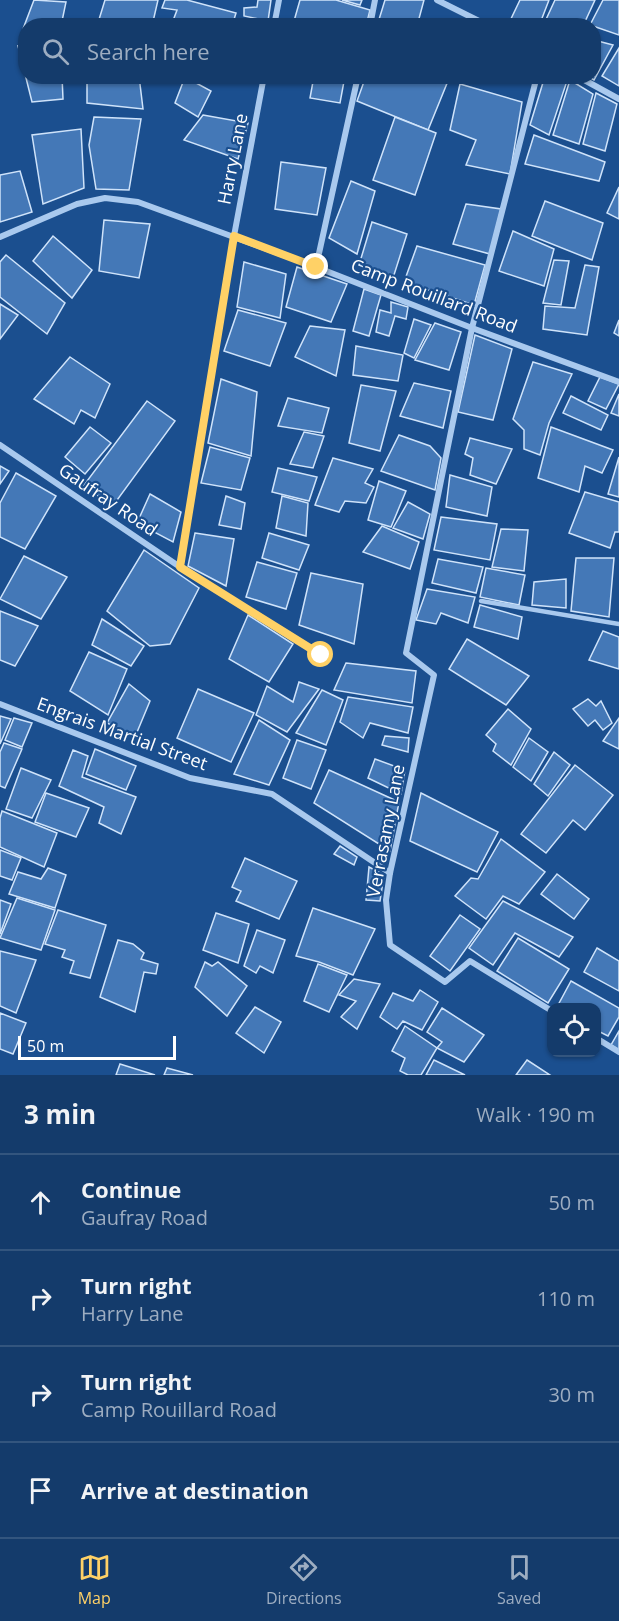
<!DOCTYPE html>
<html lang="en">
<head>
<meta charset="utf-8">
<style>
	body { margin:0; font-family:"Open Sans",sans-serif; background:#1d4271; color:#f1f3f6 }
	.controls { position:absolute; right:18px; bottom:18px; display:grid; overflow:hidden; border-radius:12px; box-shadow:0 2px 4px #0004 }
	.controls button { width:54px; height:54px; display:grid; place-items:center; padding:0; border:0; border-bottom:2px solid #33557e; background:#143b6b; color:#f1f3f6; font:30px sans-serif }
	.scale { position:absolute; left:18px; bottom:15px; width:158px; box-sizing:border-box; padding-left:6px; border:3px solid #fff; border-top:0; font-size:16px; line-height:21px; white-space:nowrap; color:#fff; -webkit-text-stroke:4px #1b4f8f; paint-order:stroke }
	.stop { position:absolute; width:18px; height:18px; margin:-14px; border:4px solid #ffd166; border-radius:50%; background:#fff }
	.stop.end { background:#ffd166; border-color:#fff; box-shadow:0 2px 6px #0008 }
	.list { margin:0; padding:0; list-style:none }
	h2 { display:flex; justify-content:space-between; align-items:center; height:78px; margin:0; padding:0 24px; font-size:26px }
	h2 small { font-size:20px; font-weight:400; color:#9dadc1 }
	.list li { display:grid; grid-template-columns:39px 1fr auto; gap:18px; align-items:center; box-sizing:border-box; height:96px; padding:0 24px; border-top:2px solid #33557e }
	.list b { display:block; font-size:22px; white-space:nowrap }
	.list p { margin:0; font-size:20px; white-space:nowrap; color:#9dadc1 }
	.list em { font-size:20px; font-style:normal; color:#9dadc1 }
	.icon { flex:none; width:33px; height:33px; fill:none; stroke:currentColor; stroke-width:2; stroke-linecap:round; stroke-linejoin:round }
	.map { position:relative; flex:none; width:619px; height:1075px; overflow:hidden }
	.search { position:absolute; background:#143b6b; box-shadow:0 2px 4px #0004; left:18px; right:18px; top:18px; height:66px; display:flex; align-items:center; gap:15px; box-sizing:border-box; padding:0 21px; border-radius:24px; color:#9dadc1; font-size:22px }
	.sheet { height:462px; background:#143b6b }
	nav { display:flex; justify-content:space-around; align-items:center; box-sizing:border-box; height:84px; border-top:2px solid #33557e; background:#143b6b; font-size:16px; color:#9dadc1 }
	nav a { display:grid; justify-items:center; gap:3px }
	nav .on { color:#ffd166 }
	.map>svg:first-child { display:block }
	.building { fill:#4478b7; stroke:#cfe3fa; stroke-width:1.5 }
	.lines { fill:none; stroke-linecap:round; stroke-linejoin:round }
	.lane { stroke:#a9c9ee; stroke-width:4.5 }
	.street { stroke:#a9c9ee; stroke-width:6 }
	.route { stroke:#ffd166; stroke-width:8 }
	.labels { text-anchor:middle; stroke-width:4.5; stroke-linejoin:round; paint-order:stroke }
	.street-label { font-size:18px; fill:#fff; stroke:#1b4f8f }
</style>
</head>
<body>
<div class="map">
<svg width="619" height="1075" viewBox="0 0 619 1075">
	<rect width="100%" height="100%" fill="#1b4f8f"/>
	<g class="building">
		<path d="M34 0 66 2 61 26H26V29H23Z"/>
		<path d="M105 0H158L152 26H97Z"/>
		<path d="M165 0H187L236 13 232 26H171L177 10 162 8Z"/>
		<path d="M258 0H271L268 21 244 16V8L257 7Z"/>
		<path d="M300 0H336L370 10 366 26H308L294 21Z"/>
		<path d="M342 0H362L360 5Z"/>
		<path d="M385 0H424L417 26H377Z"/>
		<path d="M520 0H549L539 26H514L509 23Z"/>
		<path d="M555 0H595L583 26H543Z"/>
		<path d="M603 0H619V35L590 25Z"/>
		<path d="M594 40 613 45 594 80 587 76H594Z"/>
		<path d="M18 46 26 47V76H62L63 99 32 102Z"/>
		<path d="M619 48V86L602 76Z"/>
		<path d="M87 76H139L143 109 87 103Z"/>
		<path d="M314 76H345L340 103 310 98Z"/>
		<path d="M366 76 391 78 450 76 428 130 357 101Z"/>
		<path d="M545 76H564L568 78 549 135 530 125Z"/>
		<path d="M185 77 211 91 198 117 175 103Z"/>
		<path d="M570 80 593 94 579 144 553 135Z"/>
		<path d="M460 84 522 102 510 174 466 165 476 140 450 130Z"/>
		<path d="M596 93 617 104 605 151 583 144Z"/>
		<path d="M203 115 248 123 238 159 184 140Z"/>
		<path d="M94 117 141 119 129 190 96 189 89 145Z"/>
		<path d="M395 117 436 133 415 195 373 180Z"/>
		<path d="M81 129 84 188 43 204 32 135Z"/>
		<path d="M534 135 605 162 599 181 525 164Z"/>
		<path d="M281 162 326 168 317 215 275 209Z"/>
		<path d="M20 171 32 212 0 222V175Z"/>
		<path d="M351 181 375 191 357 254 329 238Z"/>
		<path d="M619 187V219L607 213Z"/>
		<path d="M545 201 603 223 592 260 532 236Z"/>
		<path d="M466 204 501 209 490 254 453 244Z"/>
		<path d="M104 220 150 224 139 278 99 271Z"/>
		<path d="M372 222 407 234 393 278 359 265Z"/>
		<path d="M513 231 554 249 544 286 499 271Z"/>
		<path d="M53 236 92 270 72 298 33 261Z"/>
		<path d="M417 246 485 265 474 305 404 282Z"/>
		<path d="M6 255 65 303 47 334 0 297V262Z"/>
		<path d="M554 260 569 261 561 305 543 303Z"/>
		<path d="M244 262 286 274 280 318 237 307Z"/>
		<path d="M585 265 599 267 587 335 543 329 545 306 575 308Z"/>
		<path d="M297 267 347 284 331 322 286 307Z"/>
		<path d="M364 289 381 295 369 336 353 331Z"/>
		<path d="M391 302 408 307 406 319 395 316 389 336 376 332 380 310 391 313Z"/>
		<path d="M0 304 18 315 0 339Z"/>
		<path d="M238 310 286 323 270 366 224 351Z"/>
		<path d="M414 319 431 325 414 358 404 353Z"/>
		<path d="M619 320V336L614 333Z"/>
		<path d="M435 323 461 332 449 370 415 360Z"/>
		<path d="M310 326 345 330 336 376 295 357Z"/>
		<path d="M475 335 512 349 493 420 458 412Z"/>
		<path d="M356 346 403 355 398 381 353 375Z"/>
		<path d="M70 357 110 384 95 418 81 410 74 424 34 399Z"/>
		<path d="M533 362 572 374 549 423 540 455 524 449V430L513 419Z"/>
		<path d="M600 377 619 384 606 409 588 401Z"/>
		<path d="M221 379 257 392 251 456 208 443Z"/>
		<path d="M414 383 451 391 443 428 400 416Z"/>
		<path d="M361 385 396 391 380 451 349 443Z"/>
		<path d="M619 394V416L611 413Z"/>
		<path d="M571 396 608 415 601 430 563 413Z"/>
		<path d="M288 398 329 408 322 433 278 426Z"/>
		<path d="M147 401 175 421 112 507 84 485Z"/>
		<path d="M90 427 111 443 85 474 65 457Z"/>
		<path d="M551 427 613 450 602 473 585 466 579 492 538 478Z"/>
		<path d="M304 432 324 436 313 468 290 464Z"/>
		<path d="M399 435 430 446 441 458 435 490 381 471Z"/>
		<path d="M470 438 512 449 496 484 470 475 473 458 465 454Z"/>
		<path d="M210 447 250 458 241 490 201 483Z"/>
		<path d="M619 457V497L608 494Z"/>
		<path d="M333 458 373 469 365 483 374 487 366 503 345 501 339 512 315 505Z"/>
		<path d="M0 466 9 471 0 484Z"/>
		<path d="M278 468 317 477 309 501 272 492Z"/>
		<path d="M16 473 56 496 25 549 0 537V503Z"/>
		<path d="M450 475 492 487 487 516 446 507Z"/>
		<path d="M379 481 406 491 391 527 368 520Z"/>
		<path d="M585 492 619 502V532H615L610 548 569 533Z"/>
		<path d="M150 494 181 512 173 542 137 523Z"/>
		<path d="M226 496 245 503 241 529 219 525Z"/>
		<path d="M282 496 308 503 306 536 276 528Z"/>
		<path d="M408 502 430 514 423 539 393 528Z"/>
		<path d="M441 517 497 524 490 560 434 550Z"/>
		<path d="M382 526 419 542 410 569 363 552Z"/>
		<path d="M501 529 528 530 524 571 492 567Z"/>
		<path d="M195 533 234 539 226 586 188 566Z"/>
		<path d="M269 533 309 545 299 570 262 558Z"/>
		<path d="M144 550 199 588 170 644 150 646 107 611Z"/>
		<path d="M24 556 67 577 41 619 0 599Z"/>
		<path d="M576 558H614L609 617 571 611Z"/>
		<path d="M438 559 483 567 476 593 432 583Z"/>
		<path d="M257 562 297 573 286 609 246 597Z"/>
		<path d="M486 568 525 575 519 605 480 597Z"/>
		<path d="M311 573 363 584 354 644 299 625Z"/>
		<path d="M566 579V608L532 605 534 582Z"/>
		<path d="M427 589 475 597 468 623 441 613 436 624 416 620Z"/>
		<path d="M480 605 522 617 518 639 474 627Z"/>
		<path d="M0 611 38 626 15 666 0 660Z"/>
		<path d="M248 615 293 644 269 682 229 659Z"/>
		<path d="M102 619 144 646 131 666 92 645Z"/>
		<path d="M603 631 619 637V669L589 660Z"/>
		<path d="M467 639 529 676 506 705 449 669Z"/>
		<path d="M89 652 127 669 108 715 70 691Z"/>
		<path d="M346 663 416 671 412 703 334 690Z"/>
		<path d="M299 682 319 689 287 732 256 715 267 686 293 702Z"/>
		<path d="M129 684 150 701 135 737 107 723Z"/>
		<path d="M198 689 254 713 231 762 177 738Z"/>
		<path d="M322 690 343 700 326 745 296 733Z"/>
		<path d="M348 697 413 707 408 733 370 723 363 738 340 722Z"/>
		<path d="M588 699 596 706 601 701 612 723 603 730 595 720 588 726 573 709Z"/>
		<path d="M508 709 531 729 511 765 493 751 496 744 486 735Z"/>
		<path d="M0 716 11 719 0 744Z"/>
		<path d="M14 718 32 723 22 747 5 740Z"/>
		<path d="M619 718V749L603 741Z"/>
		<path d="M259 720 290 740 269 785 234 774Z"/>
		<path d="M385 736 409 738 408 752 382 745Z"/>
		<path d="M529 738 548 752 531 781 513 767Z"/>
		<path d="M297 740 326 750 311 789 283 778Z"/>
		<path d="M4 743 22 749 5 788 0 786V752Z"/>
		<path d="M95 749 136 766 126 790 86 774Z"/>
		<path d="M73 750 88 756 82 777 136 797 121 834 99 823 104 807 59 786Z"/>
		<path d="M554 752 570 765 548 796 534 784Z"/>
		<path d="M375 759 405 770 401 794 368 778Z"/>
		<path d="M575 765 613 795 585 830 573 820 546 853 521 834Z"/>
		<path d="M21 768 51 780 32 818 6 809Z"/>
		<path d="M329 770 399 802 390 851 314 803Z"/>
		<path d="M46 793 89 808 76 837 35 822Z"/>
		<path d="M421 793 498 832 477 872 410 841Z"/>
		<path d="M2 811 57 833 44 867 0 847V818Z"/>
		<path d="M501 839 545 872 519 904 503 896 486 919 455 896 471 878 478 879Z"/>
		<path d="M340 846 357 857 354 865 334 854Z"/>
		<path d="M0 850 21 858 12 880 0 876Z"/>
		<path d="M245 858 297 881 279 919 236 901 241 891 232 887Z"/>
		<path d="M369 867 384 875 380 901 366 900Z"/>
		<path d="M48 868 66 875 55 908 9 894 18 872 41 879Z"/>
		<path d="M557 874 589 899 574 919 541 894Z"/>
		<path d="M17 898 55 910 41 950 0 938Z"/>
		<path d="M0 900 11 904 0 934Z"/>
		<path d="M503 901 573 937 559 957 515 933 493 965 469 948Z"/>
		<path d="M313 908 375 929 353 975 319 962 296 956Z"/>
		<path d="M58 910 106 925 90 978 70 973 74 961 62 957 65 950 45 944Z"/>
		<path d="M216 913 249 924 238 963 203 950Z"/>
		<path d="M460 915 480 929 450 971 430 956Z"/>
		<path d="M257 930 285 940 273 973 260 966 256 973 244 966Z"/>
		<path d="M518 938 569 969 548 1003 497 971Z"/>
		<path d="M118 940 133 944 144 953 141 959 158 964 156 974 144 972 135 1012 100 997Z"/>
		<path d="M597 948 619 961V991L584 972Z"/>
		<path d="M0 951 36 960 16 1013 0 1006Z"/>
		<path d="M205 962 212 966 218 962 247 986 227 1016 195 987Z"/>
		<path d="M318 964 347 975 329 1012 304 1001Z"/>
		<path d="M354 979 380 984 357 1029 341 1017 356 1001 339 995Z"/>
		<path d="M571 981 619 1008V1017L608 1036 596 1030V1008L557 1007Z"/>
		<path d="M420 990 438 1002 422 1030 403 1021 397 1029 380 1017 393 993 413 1001Z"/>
		<path d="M255 1007 281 1022 264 1053 236 1033Z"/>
		<path d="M442 1008 484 1035 464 1062 437 1048 442 1042 427 1032Z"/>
		<path d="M0 1013 26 1023 13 1054 0 1049Z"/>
		<path d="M405 1026 437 1048 421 1075H408L400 1071 405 1058 392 1051Z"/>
		<path d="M619 1031V1050L611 1045Z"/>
		<path d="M434 1060 465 1075H426Z"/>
		<path d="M527 1060 550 1075H516Z"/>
		<path d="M120 1064 155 1075H116Z"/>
		<path d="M167 1068 193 1075H164Z"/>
	</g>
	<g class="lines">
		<path class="lane" d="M481 601 619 624"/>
		<g class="street">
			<path d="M437 0 489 26"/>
			<path d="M274 26 279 0"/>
			<path d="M370 26 375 0"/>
			<path d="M537 76 472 328 406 653 434 675 390 873 386 900 390 945 445 982 470 961 552 1011"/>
			<path d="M577 76 619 99"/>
			<path d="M0 237 77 204 105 198 138 202 316 267 472 328 619 382"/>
			<path d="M316 267 358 76"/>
			<path d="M0 445 180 567 321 655"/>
			<path d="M180 567 234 236 264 76"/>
			<path d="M0 704 190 778 272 794 390 873"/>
			<path d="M596 1038 619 1052"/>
		</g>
	</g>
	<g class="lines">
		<path class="route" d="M316 267 234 236 180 567 321 655"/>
	</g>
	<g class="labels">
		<g class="street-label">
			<text transform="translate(233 159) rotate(-79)" y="6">Harry Lane</text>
			<text transform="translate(434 296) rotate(21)" y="6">Camp Rouillard Road</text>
			<text transform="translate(108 500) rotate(34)" y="6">Gaufray Road</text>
			<text transform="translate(122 734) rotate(20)" y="6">Engrais Martial Street</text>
			<text transform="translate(386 831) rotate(-79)" y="6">Verrasamy Lane</text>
		</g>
	</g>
</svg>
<div class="controls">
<button><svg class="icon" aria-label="locate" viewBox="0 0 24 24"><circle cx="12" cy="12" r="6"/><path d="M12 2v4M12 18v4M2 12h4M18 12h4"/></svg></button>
</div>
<div class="scale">50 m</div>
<div class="stop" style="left:321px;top:655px"></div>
<div class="stop end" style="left:316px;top:267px"></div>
<div class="search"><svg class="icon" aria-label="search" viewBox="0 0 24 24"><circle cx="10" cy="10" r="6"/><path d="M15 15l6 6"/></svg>Search here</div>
</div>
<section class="sheet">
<h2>3 min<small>Walk · 190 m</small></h2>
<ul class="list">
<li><svg class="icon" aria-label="ahead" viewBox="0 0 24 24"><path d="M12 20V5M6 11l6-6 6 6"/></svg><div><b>Continue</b><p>Gaufray Road</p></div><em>50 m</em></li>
<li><svg class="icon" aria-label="right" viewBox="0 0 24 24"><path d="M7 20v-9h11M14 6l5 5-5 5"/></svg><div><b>Turn right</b><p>Harry Lane</p></div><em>110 m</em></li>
<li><svg class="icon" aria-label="right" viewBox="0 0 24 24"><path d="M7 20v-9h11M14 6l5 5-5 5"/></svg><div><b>Turn right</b><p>Camp Rouillard Road</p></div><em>30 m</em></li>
<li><svg class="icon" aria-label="arrive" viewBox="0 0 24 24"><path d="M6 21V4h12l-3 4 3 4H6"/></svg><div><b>Arrive at destination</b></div></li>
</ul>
</section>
<nav>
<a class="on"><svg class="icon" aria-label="map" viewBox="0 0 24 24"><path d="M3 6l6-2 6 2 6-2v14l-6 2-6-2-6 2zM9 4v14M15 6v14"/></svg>Map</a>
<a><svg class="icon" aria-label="directions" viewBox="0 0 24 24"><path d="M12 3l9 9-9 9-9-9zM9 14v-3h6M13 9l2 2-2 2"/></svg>Directions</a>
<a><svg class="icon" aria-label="saved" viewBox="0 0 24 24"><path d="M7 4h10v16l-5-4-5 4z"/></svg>Saved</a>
</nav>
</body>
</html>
